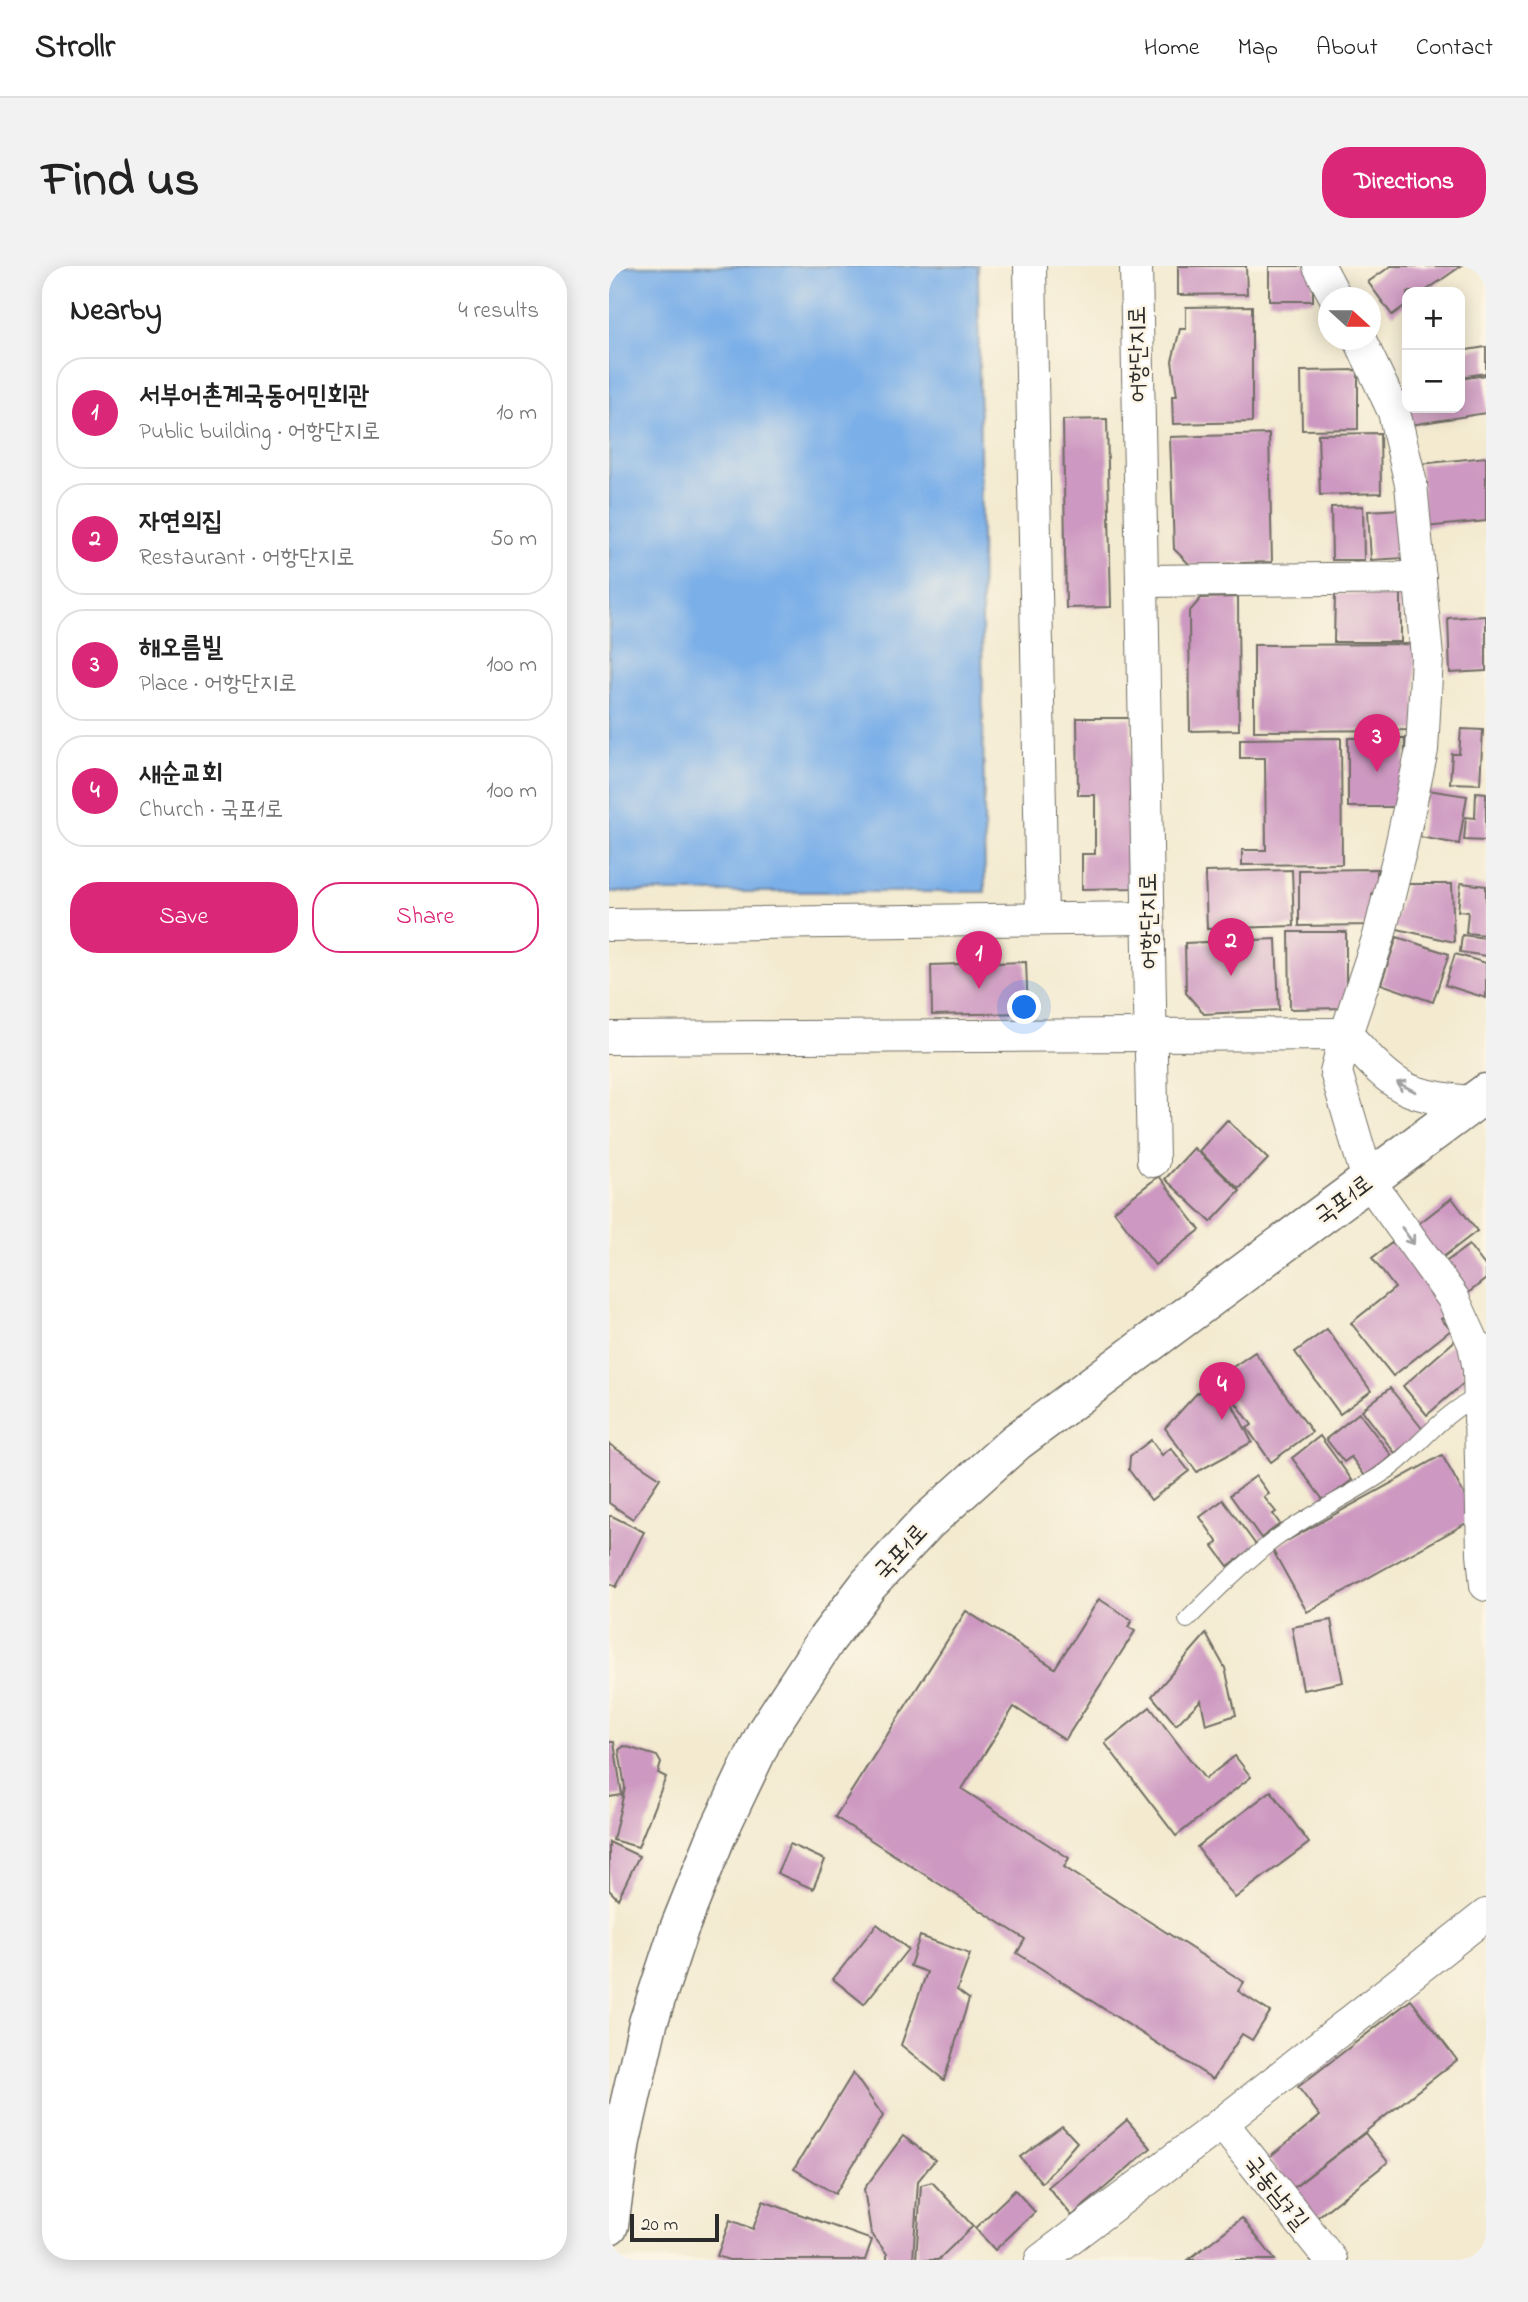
<!DOCTYPE html>
<html lang="en">
<head>
<meta charset="utf-8">
<style>
	body { margin:0; font-family:"Indie Flower","Poor Story",sans-serif; background:#f2f2f2; color:#222 }
	.controls { position:absolute; right:21px; top:21px; display:grid; overflow:hidden; border-radius:14px; box-shadow:0 4px 18px #0003 }
	.controls button { width:63px; height:63px; display:grid; place-items:center; padding:0; border:0; border-bottom:2px solid #e0e0e0; background:#fff; color:#222; font:35px sans-serif }
	.compass { position:absolute; left:709px; top:21px; width:63px; height:63px; border-radius:50%; background:#fff; box-shadow:0 4px 18px #0003; rotate:111deg }
	.scale { position:absolute; left:21px; bottom:18px; width:89px; box-sizing:border-box; padding-left:7px; border:4px solid #2b2b2b; border-top:0; font-size:19px; line-height:24px; white-space:nowrap; color:#2b2b2b; -webkit-text-stroke:5px #fcf5e5; paint-order:stroke }
	.you { position:absolute; left:416px; top:742px; width:24px; height:24px; margin:-18px; border:5px solid #fff; border-radius:50%; background:#1a73e8; box-shadow:0 0 0 10px #1a73e833 }
	.badge { display:grid; place-items:center; width:46px; height:46px; border-radius:50%; background:#db2777; color:#fff; font-size:23px; font-weight:700 }
	.pin { position:absolute; translate:-50% -58px; filter:drop-shadow(0 2px 4px #0008) }
	.pin::after { content:''; position:absolute; top:37px; width:24px; height:21px; background:inherit; clip-path:polygon(0 0,100% 0,50% 100%) }
	.list { margin:0; padding:0; list-style:none }
	h2 { display:flex; justify-content:space-between; align-items:center; height:91px; margin:0; padding:0 28px; font-size:30px }
	h2 small { font-size:23px; font-weight:400; color:#767676 }
	.list li { display:grid; grid-template-columns:46px 1fr auto; gap:21px; align-items:center; box-sizing:border-box; height:112px; margin:0 14px 14px; padding:0 14px; border:2px solid #e0e0e0; border-radius:28px }
	.list b { display:block; font-size:26px; white-space:nowrap }
	.list p { margin:0; font-size:23px; white-space:nowrap; color:#767676 }
	.list em { font-size:23px; font-style:normal; color:#767676 }
	.actions { display:flex; gap:14px; padding:21px 28px }
	.actions a { flex:1; padding:16px 0; border:2px solid #db2777; border-radius:28px; text-align:center; font-size:24px; color:#db2777 }
	.actions .main { background:#db2777; color:#fff }
	.map { position:relative; flex:none; width:877px; height:1994px; overflow:hidden; border-radius:28px }
	header { display:flex; align-items:center; gap:42px; box-sizing:border-box; height:98px; padding:0 35px; background:#fff; border-bottom:2px solid #e0e0e0 }
	header strong { font-size:33px }
	nav { display:flex; gap:38px; margin-inline-start:auto; font-size:24px }
	.intro { display:flex; align-items:center; justify-content:space-between; box-sizing:border-box; height:168px; padding:0 42px }
	h1 { margin:0; font-size:49px }
	.button { padding:18px 32px; border-radius:28px; background:#db2777; color:#fff; font-size:24px; font-weight:700 }
	main { display:flex; gap:42px; padding:0 42px }
	aside { flex:1; background:#fff; border-radius:28px; box-shadow:0 4px 18px #0003 }
	.map>svg:first-child { display:block }
	.water { fill:#7aafe8; stroke:#526d8a; stroke-width:2 }
	.building { fill:#cd98c1 }
	.lines { fill:none; stroke-linecap:round; stroke-linejoin:round }
	.service-casing { stroke:#716e65; stroke-width:18 }
	.minor-casing { stroke:#716e65; stroke-width:34 }
	.tertiary-casing { stroke:#716e65; stroke-width:41 }
	.service { stroke:#fff; stroke-width:16 }
	.minor { stroke:#fff; stroke-width:32 }
	.tertiary { stroke:#fff; stroke-width:38 }
	.oneway { stroke:#a0a0a0 }
	.labels { text-anchor:middle; stroke-width:5; stroke-linejoin:round; paint-order:stroke }
	.street-label { font-size:24px; fill:#2b2b2b; stroke:#fcf5e5 }
</style>
</head>
<body>
<header>
<strong>Strollr</strong>
<nav><a>Home</a><a>Map</a><a>About</a><a>Contact</a></nav>
</header>
<div class="intro"><h1>Find us</h1><a class="button">Directions</a></div>
<main>
<aside>
<h2>Nearby<small>4 results</small></h2>
<ul class="list">
<li><span class="badge">1</span><div><b>서부어촌계국동어민회관</b><p>Public building · 어항단지로</p></div><em>10 m</em></li>
<li><span class="badge">2</span><div><b>자연의집</b><p>Restaurant · 어항단지로</p></div><em>50 m</em></li>
<li><span class="badge">3</span><div><b>해오름빌</b><p>Place · 어항단지로</p></div><em>100 m</em></li>
<li><span class="badge">4</span><div><b>새순교회</b><p>Church · 국포1로</p></div><em>100 m</em></li>
</ul>
<div class="actions"><a class="main">Save</a><a>Share</a></div>
</aside>
<div class="map">
<svg width="877" height="1994" viewBox="0 0 877 1994">
	<rect width="100%" height="100%" fill="#fcf5e5"/>
	<filter id="ink" filterUnits="userSpaceOnUse"><feTurbulence type="fractalNoise" baseFrequency=".0143" numOctaves="2"/><feDisplacementMap in="SourceGraphic" scale="14" xChannelSelector="R" yChannelSelector="G"/><feConvolveMatrix kernelMatrix="1 2 1 2 8 2 1 2 1" color-interpolation-filters="sRGB"/></filter>
	<filter id="wash" filterUnits="userSpaceOnUse"><feTurbulence type="fractalNoise" baseFrequency=".00686" numOctaves="4" result="noise"/><feDisplacementMap in="SourceGraphic" scale="28" xChannelSelector="R" yChannelSelector="G"/><feGaussianBlur stdDeviation="1.57" result="paint"/><feColorMatrix in="noise" values="0 0 0 0 0 0 0 0 0 0 0 0 0 0 0 0 0 1.4 0 .05"/><feComposite in="paint" operator="in"/></filter>
	<g filter="url(#wash)">
		<rect width="100%" height="100%" fill="#f3ead0"/>
		<path class="water" d="M0 0H369L376 626H0Z"/>
		<g id="blocks">
			<g class="building">
				<path d="M569 0H637L638 28 569 29Z"/>
				<rect x="660" y="0" width="44" height="35"/>
				<path d="M782 0H852L815 26H798V38L783 49 759 16Z"/>
				<path d="M643 40V156L564 158 563 130H568L563 95 571 63H577V41Z"/>
				<path d="M877 81V107L851 111V85Z"/>
				<path d="M749 104V163L693 164 692 105Z"/>
				<path d="M877 109V147L801 159 798 142H851V113Z"/>
				<path d="M498 153 502 341 457 342 454 154Z"/>
				<path d="M771 167 772 227 711 229 709 168Z"/>
				<path d="M660 168 663 296 581 299 565 283 561 171Z"/>
				<path d="M877 191V255L816 261 811 198Z"/>
				<path d="M754 240 755 294H723L722 241Z"/>
				<path d="M793 243 795 292 762 294 759 245Z"/>
				<path d="M726 328H792V376H725Z"/>
				<path d="M629 331 630 464 581 465 580 346 592 332Z"/>
				<path d="M877 350V405L841 407 839 352Z"/>
				<path d="M806 378 807 464 645 465V379Z"/>
				<path d="M468 452H522L523 622 473 623V588H486V529H469Z"/>
				<path d="M852 463 874 464 871 518 841 517 843 488H850Z"/>
				<path d="M732 472 733 598 633 599V584H657L656 492H631V473Z"/>
				<rect x="739" y="472" width="57" height="69"/>
				<path d="M819 524 858 530 850 578 811 571Z"/>
				<path d="M867 526 877 527V575L855 574 857 551 866 552Z"/>
				<path d="M768 603V627H763V659L690 660V604Z"/>
				<path d="M683 604 685 660 598 663 596 606Z"/>
				<path d="M852 617 877 620V669L857 667 859 646 849 645Z"/>
				<path d="M797 618H843L845 676 784 662Z"/>
				<path d="M680 666H737V742L681 743Z"/>
				<path d="M853 669 877 672V690L851 686Z"/>
				<path d="M788 671 840 688 824 736 772 718Z"/>
				<path d="M667 673 670 744 595 748 577 727 576 677Z"/>
				<path d="M846 688 877 697V732L836 719Z"/>
				<path d="M417 696 419 747 323 749 322 699Z"/>
				<path d="M618 854 659 893 630 923 590 885Z"/>
				<path d="M585 882 631 925 602 956 556 913Z"/>
				<path d="M550 910 591 964 546 999 505 945Z"/>
				<path d="M843 932 868 965 829 995 804 962Z"/>
				<path d="M784 976 840 1047 832 1053 842 1064 784 1110 742 1057 786 1022 763 992Z"/>
				<path d="M860 979 877 1001V1013L854 1031 831 1000Z"/>
				<path d="M718 1063 762 1125 731 1148 686 1086Z"/>
				<path d="M849 1072 856 1116 818 1149 794 1120Z"/>
				<path d="M646 1086 703 1166 662 1196 638 1162 643 1159 614 1119 623 1113 618 1105Z"/>
				<path d="M781 1122 815 1165 786 1187 753 1144Z"/>
				<path d="M589 1126H617L643 1176 588 1206 556 1162Z"/>
				<path d="M750 1147 783 1190 756 1210 742 1191 735 1196 717 1173Z"/>
				<path d="M711 1170 743 1214 715 1235 683 1192Z"/>
				<path d="M542 1174 553 1189 562 1182 580 1205 542 1234 520 1204 521 1190Z"/>
				<path d="M0 1178 51 1212 24 1253 0 1237Z"/>
				<path d="M833 1189 868 1251 698 1346 663 1283Z"/>
				<path d="M647 1210 660 1228 655 1231 667 1246 664 1248 671 1258 652 1272 621 1229Z"/>
				<path d="M614 1234 647 1279 619 1300 604 1280 609 1277 591 1251Z"/>
				<path d="M0 1250H3L35 1266 7 1321 0 1317Z"/>
				<path d="M490 1333 523 1354 519 1361 526 1365 456 1474 405 1441 353 1523 460 1592 455 1601 635 1716 629 1725 661 1746 643 1774 633 1768 604 1813 408 1687 416 1673 226 1551 357 1345 446 1402Z"/>
				<path d="M722 1354 734 1416 694 1424 683 1361Z"/>
				<path d="M597 1368 616 1402 627 1449 597 1459 592 1434 567 1459 543 1430Z"/>
				<path d="M541 1441 596 1513 626 1490 642 1511 567 1570 496 1477Z"/>
				<path d="M0 1476H5L13 1529 0 1531Z"/>
				<path d="M15 1480 48 1490 52 1497 49 1507 57 1511 29 1581 4 1574 16 1522 10 1484Z"/>
				<path d="M662 1525 700 1577 626 1632 588 1581Z"/>
				<path d="M0 1576 30 1590 9 1633 0 1624Z"/>
				<path d="M181 1578 216 1594 204 1623 168 1607Z"/>
				<path d="M268 1658 299 1683 255 1738 224 1713Z"/>
				<path d="M311 1670 361 1688 348 1724 360 1733 335 1814 292 1779 318 1706 301 1700Z"/>
				<path d="M802 1734 848 1794 683 1923 659 1892 711 1850 689 1821Z"/>
				<path d="M244 1807 274 1850 226 1928 185 1903Z"/>
				<path d="M518 1854 542 1882 463 1950 439 1921Z"/>
				<path d="M453 1860 468 1876 433 1917 411 1891Z"/>
				<path d="M756 1867 779 1896 706 1953 683 1923Z"/>
				<path d="M294 1870 326 1894 309 1915 304 1994H278V1988L262 1967 255 1923Z"/>
				<path d="M323 1916 364 1960 329 1994H307L312 1919Z"/>
				<path d="M406 1924 426 1946 386 1984 366 1962Z"/>
				<path d="M154 1935 263 1974 256 1994H120L108 1990 121 1954 144 1963Z"/>
				<path d="M633 1952 666 1994H579Z"/>
			</g>
		</g>
	</g>
	<g filter="url(#ink)">
		<use href="#blocks" fill-opacity="0" stroke="#716e65" stroke-width="2"/>
		<g class="lines">
			<g class="service-casing">
				<path id="service" d="M578 1354C606 1326 634 1298 665 1274 701 1247 743 1229 779 1204 811 1181 834 1145 871 1130"/>
			</g>
			<g class="minor-casing">
				<g id="minor">
					<path d="M421 0 433 653"/>
					<path d="M527 0 544 895"/>
					<path d="M710 0 727 32"/>
					<path d="M751 74 785 146 802 218 818 391 813 484 791 585 770 670 737 768 727 806 759 914 844 1032 865 1078 870 1103"/>
					<path d="M533 315 811 312"/>
					<path d="M0 659 539 652"/>
					<path d="M0 772 737 768C755 787 774 811 798 823 818 832 841 833 863 837"/>
					<path d="M873 1083 870 1103 874 1288 877 1319"/>
					<path d="M613 1857 722 1994"/>
					<path d="M432 1994 613 1857 877 1649"/>
				</g>
			</g>
			<g class="tertiary-casing">
				<path id="tertiary" d="M0 1959 12 1875 39 1757 70 1663 107 1571 157 1466 217 1374 260 1318 318 1256 407 1176 877 827"/>
			</g>
			<use href="#service" class="service"/>
			<use href="#minor" class="minor"/>
			<use href="#tertiary" class="tertiary"/>
		</g>
		<defs><path id="oneway-shaft" d="M-6 0H5M1.5-3L5.5 0L1.5 3" fill="none" stroke-width="1.6" stroke-linecap="round" stroke-linejoin="round" transform="scale(1.75)"/></defs>
		<g class="oneway">
			<use href="#oneway-shaft" transform="translate(797 821) rotate(-153)"/>
			<use href="#oneway-shaft" transform="translate(799 970) rotate(54)"/>
		</g>
	</g>
	<g class="labels">
		<g class="street-label">
			<text transform="translate(528 88) rotate(-91)" y="8">어항단지로</text>
			<text transform="translate(539 655) rotate(-91)" y="8">어항단지로</text>
			<text transform="translate(734 933) rotate(-37)" y="8">국포1로</text>
			<text transform="translate(291 1285) rotate(-47)" y="8">국포1로</text>
			<text transform="translate(668 1926) rotate(51)" y="8">국동남7길</text>
		</g>
	</g>
</svg>
<div class="controls">
<button>+</button>
<button>−</button>
</div>
<svg class="compass" viewBox="-18 -18 36 36"><path d="M0-13l5 13h-10z" fill="#e53935"/><path d="M0 13l5-13h-10z" fill="#767676"/></svg>
<div class="scale">20 m</div>
<div class="you"></div>
<div class="pin badge" style="left:370px;top:723px">1</div>
<div class="pin badge" style="left:622px;top:710px">2</div>
<div class="pin badge" style="left:768px;top:506px">3</div>
<div class="pin badge" style="left:613px;top:1154px">4</div>
</div>
</main>
</body>
</html>
